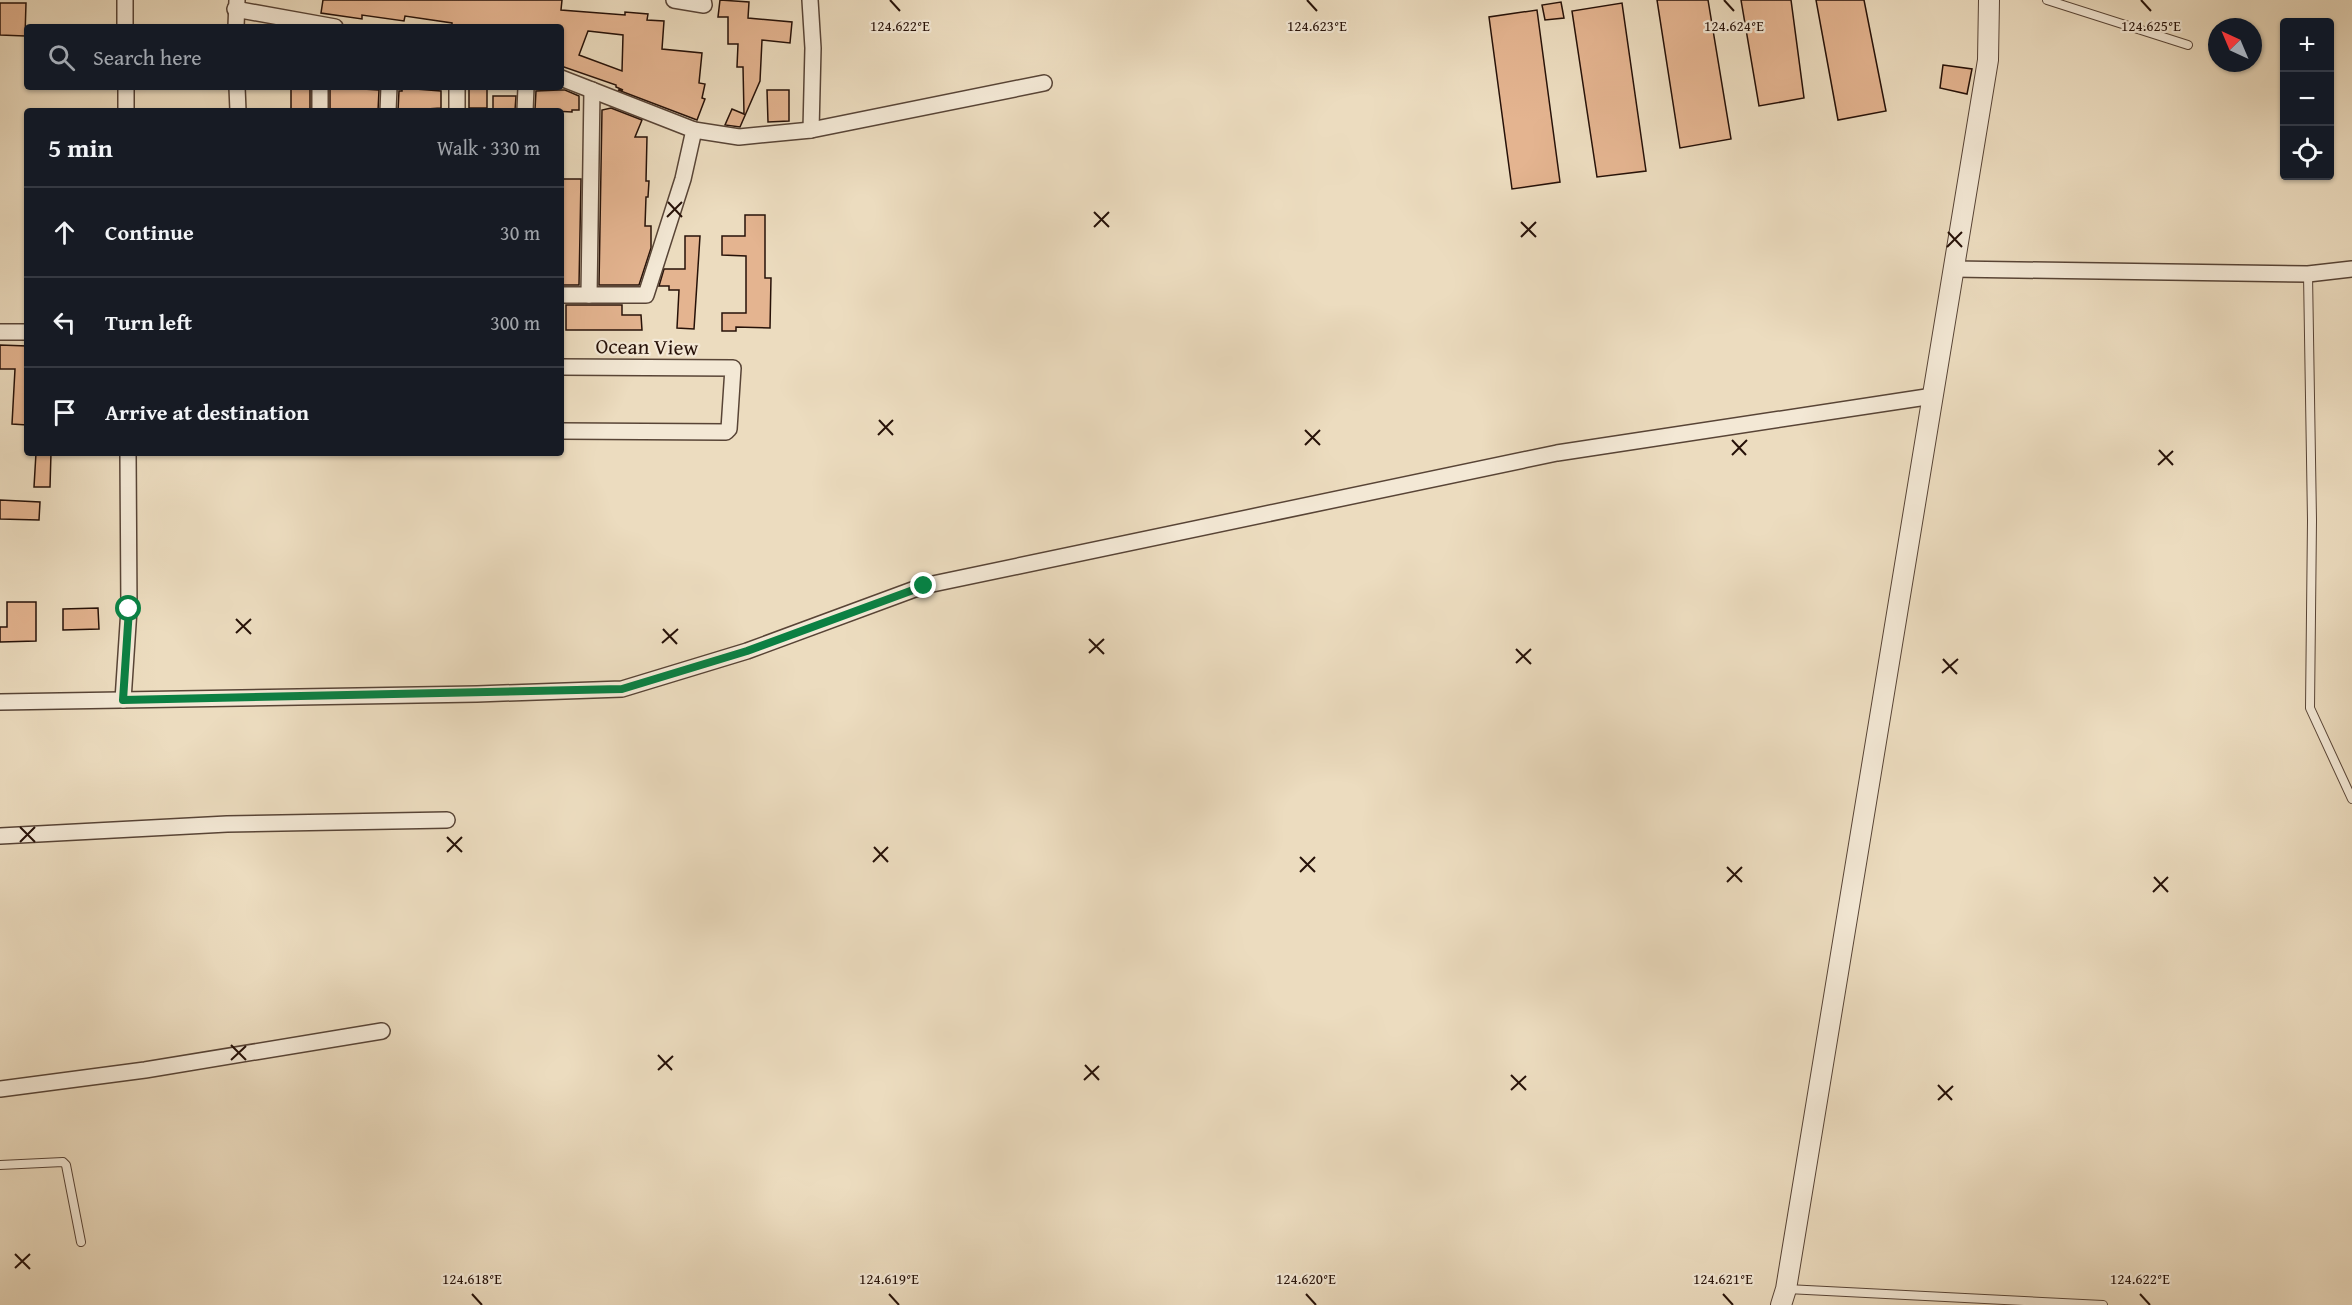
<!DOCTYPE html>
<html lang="en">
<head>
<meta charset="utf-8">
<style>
	body { margin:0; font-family:"Gentium Book Plus",serif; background:#20242c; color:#f1f3f6 }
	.controls { position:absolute; right:18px; top:18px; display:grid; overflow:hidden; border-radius:6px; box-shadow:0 2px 4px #0004 }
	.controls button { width:54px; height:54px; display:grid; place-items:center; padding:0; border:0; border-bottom:2px solid #363941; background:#171b24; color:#f1f3f6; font:30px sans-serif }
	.compass { position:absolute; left:2208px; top:18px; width:54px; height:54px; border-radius:50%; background:#171b24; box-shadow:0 2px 4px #0004; rotate:316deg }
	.stop { position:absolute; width:18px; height:18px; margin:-14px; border:4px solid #0b8043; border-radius:50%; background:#fff }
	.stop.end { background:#0b8043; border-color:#fff; box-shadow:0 2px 6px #0008 }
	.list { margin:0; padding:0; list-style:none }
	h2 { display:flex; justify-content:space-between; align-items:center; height:78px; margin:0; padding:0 24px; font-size:26px }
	h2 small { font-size:20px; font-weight:400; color:#9ea1a6 }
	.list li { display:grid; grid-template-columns:39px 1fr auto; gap:18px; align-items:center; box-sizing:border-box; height:90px; padding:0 24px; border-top:2px solid #363941 }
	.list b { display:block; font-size:22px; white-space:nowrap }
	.list em { font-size:20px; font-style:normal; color:#9ea1a6 }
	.icon { flex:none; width:33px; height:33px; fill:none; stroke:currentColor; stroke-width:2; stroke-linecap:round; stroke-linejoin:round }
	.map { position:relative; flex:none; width:2352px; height:1305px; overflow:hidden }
	.search { position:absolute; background:#171b24; box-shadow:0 2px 4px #0004; left:24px; top:24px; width:540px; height:66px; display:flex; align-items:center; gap:15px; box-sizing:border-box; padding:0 21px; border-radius:6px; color:#9ea1a6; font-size:22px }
	.panel { position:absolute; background:#171b24; box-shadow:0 2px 4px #0004; left:24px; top:108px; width:540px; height:348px; border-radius:6px }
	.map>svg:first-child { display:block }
	.building { fill:#e4b490; stroke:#261108; stroke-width:1.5; fill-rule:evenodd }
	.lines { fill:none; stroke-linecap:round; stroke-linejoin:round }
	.service-casing { stroke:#584436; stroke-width:10 }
	.minor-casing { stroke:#584436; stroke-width:18 }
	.tertiary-casing { stroke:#584436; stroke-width:22 }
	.service { stroke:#f3e8d5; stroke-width:8 }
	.minor { stroke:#f3e8d5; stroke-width:15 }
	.tertiary { stroke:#f3e8d5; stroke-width:20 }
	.route { stroke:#0b8043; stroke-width:8 }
	.ticks { fill:none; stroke:#261108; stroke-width:2 }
	.labels { text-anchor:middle; stroke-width:4.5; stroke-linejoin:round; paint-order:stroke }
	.street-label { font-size:21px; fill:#261108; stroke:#f3e8d5 }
	.ticks-label { font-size:15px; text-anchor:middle; fill:#261108; stroke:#f3e8d5; stroke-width:4.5; stroke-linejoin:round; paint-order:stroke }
</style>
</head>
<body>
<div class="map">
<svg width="2352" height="1305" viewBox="0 0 2352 1305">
	<rect width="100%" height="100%" fill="#ecdcbf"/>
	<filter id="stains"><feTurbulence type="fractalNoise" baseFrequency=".00333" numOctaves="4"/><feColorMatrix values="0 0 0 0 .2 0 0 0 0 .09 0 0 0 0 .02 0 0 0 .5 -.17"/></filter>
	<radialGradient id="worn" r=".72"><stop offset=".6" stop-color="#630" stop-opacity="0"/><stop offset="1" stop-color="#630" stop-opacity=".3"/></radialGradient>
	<g class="building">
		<path d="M323 0H562L561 10 625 15V12L648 14 647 20 664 21 662 49 702 53 699 83 705 84 702 98 705 99 697 120 618 90H623L616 87V85L561 66V27H452V23L405 16 404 21 362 15V19L321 13ZM588 31 623 35 622 71 579 55Z"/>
		<path d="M720 0 749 2 748 18 792 22 790 43 762 40 760 81 740 127 725 125 732 109 744 114 743 67H737L738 44H728V17H718Z"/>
		<path d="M1657 0H1708L1731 139 1680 148Z"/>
		<path d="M1741 0H1791L1804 98 1759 106Z"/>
		<path d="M1816 0H1864L1886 111 1838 120Z"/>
		<path d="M1561 2 1564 18 1545 20 1542 5Z"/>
		<path d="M0 3H26L25 36 0 35Z"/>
		<path d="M1622 3 1646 171 1597 177 1572 11Z"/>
		<path d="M1537 10 1560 182 1512 189 1489 17Z"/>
		<path d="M1943 65 1972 69 1967 94 1940 88Z"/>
		<rect x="291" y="87" width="19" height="24"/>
		<path d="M330 87 379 90 378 111H330Z"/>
		<path d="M402 88 441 91V108L398 111 399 91H402Z"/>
		<rect x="469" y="89" width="18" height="19"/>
		<path d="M559 90H565L579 96V110H572V112L535 110 536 91Z"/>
		<path d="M767 90H789V121L768 122Z"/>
		<path d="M493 96H516L515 110 493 111Z"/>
		<path d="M611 108 642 120 635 137H647L646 181H649L648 197H646L645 226H651V248L639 285H599L602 110Z"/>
		<path d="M562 179H581L579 285H561Z"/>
		<path d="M745 215H765V278H771L770 328 736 327V331H722V313H746V256L722 255V236H745Z"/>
		<path d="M685 236H700L694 329 677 328 679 290H669V286H659L664 269H685Z"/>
		<path d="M566 305H622V315H641L642 330H566Z"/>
		<path d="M0 345 27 346V425L12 424 15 369H0Z"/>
		<path d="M36 453H51L50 487H34Z"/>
		<path d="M0 500 40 502 39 520 0 519Z"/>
		<path d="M7 602H36V641L0 642V627H7Z"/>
		<path d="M98 608 99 629 63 630V609Z"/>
	</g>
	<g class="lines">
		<g class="service-casing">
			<g id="service">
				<path d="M2047 0 2188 45"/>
				<path d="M2308 274 2312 520 2310 708 2352 799"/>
				<path d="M0 1165 63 1162 66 1165 81 1242"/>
				<path d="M1787 1289 2103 1305"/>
			</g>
		</g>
		<g class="minor-casing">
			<g id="minor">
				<path d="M125 0V27"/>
				<path d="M674 0 704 5 703 0"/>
				<path d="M810 0 813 48 811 130"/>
				<path d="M235 9 335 27"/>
				<path d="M236 27 237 0"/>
				<path d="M561 78 694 130 683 179 646 295H561"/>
				<path d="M126 87V111"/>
				<path d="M237 87 238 111"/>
				<path d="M457 87V111"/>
				<path d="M320 111V87"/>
				<path d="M388 111 389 87"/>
				<path d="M525 111 526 87"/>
				<path d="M694 130 739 137 811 130 1044 83"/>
				<path d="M1954 269 2308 274 2352 269"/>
				<path d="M589 295 592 90"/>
				<path d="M0 332H27"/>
				<path d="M561 367 733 368 729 429 726 432 561 431"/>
				<path d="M123 700 129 609 128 453"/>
				<path d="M0 702 477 694 622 689 747 651 923 586 1557 453 1933 396"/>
				<path d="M0 836 227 824 447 820"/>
				<path d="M0 1089 145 1070 382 1031"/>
			</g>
		</g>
		<g class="tertiary-casing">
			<path id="tertiary" d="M1781 1305 1786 1289 1988 60 1989 0"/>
		</g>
		<use href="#service" class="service"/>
		<use href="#minor" class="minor"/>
		<use href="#tertiary" class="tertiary"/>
	</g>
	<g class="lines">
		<path class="route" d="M129 609 123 700 622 689 747 651 924 586"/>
	</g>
	<path class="ticks" d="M890 0 900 11M1307 0 1317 11M1724 0 1734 11M2141 0 2151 11M668 202 682 217M1094 212 1109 227M667 217 682 202M1521 222 1536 237M1094 227 1109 212M1948 232 1962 247M1521 237 1536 222M1947 247 1962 232M879 420 893 435M1305 430 1320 445M878 435 893 420M1732 440 1746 455M1305 445 1320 430M2159 450 2173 465M1732 455 1747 440M2158 465 2173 451M236 619 251 634M663 629 677 644M236 633 251 619M1089 639 1104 654M662 643 678 629M1516 649 1531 664M1089 653 1104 639M1943 659 1957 674M1516 663 1531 649M1942 673 1958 659M20 827 35 842M447 837 462 852M20 842 35 827M874 847 888 862M447 852 462 837M1300 857 1315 872M873 862 888 847M1727 867 1742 882M1300 872 1315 857M2154 877 2168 892M1727 882 1742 867M2153 892 2168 877M231 1045 246 1060M658 1055 672 1070M231 1060 246 1046M1085 1065 1099 1080M658 1070 673 1056M1511 1075 1526 1090M1084 1080 1099 1066M1938 1085 1952 1100M1511 1090 1526 1076M1938 1100 1953 1086M15 1254 30 1269M15 1268 30 1254M472 1294 482 1305M889 1294 899 1305M1306 1294 1316 1305M1723 1294 1733 1305M2140 1294 2150 1305"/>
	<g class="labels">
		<g class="street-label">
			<text transform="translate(647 347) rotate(1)" y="7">Ocean View</text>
		</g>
	</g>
	<g class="ticks-label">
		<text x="1734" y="31">124.624°E</text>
		<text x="900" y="31">124.622°E</text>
		<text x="1317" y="31">124.623°E</text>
		<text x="2151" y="31">124.625°E</text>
		<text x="472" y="1284">124.618°E</text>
		<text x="889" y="1284">124.619°E</text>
		<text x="1306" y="1284">124.620°E</text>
		<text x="1723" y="1284">124.621°E</text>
		<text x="2140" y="1284">124.622°E</text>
	</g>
	<rect width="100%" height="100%" filter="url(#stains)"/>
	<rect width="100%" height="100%" fill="url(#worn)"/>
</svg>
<div class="controls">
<button>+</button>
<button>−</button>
<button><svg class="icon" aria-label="locate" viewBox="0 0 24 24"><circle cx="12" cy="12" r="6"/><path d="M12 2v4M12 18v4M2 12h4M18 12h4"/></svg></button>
</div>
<svg class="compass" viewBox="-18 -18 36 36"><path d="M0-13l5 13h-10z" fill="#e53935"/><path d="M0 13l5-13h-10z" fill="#9ea1a6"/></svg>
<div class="stop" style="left:129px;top:609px"></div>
<div class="stop end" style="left:924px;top:586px"></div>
<div class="search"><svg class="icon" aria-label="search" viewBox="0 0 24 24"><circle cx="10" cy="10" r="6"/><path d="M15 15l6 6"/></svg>Search here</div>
<section class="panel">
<h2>5 min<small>Walk · 330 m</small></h2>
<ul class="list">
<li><svg class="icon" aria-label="ahead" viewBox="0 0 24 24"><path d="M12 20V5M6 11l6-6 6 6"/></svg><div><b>Continue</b></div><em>30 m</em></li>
<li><svg class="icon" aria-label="left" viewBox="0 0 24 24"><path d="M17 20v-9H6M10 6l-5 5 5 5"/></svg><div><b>Turn left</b></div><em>300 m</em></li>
<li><svg class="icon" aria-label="arrive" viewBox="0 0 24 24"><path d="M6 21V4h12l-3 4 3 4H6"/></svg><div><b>Arrive at destination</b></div></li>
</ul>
</section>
</div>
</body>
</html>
